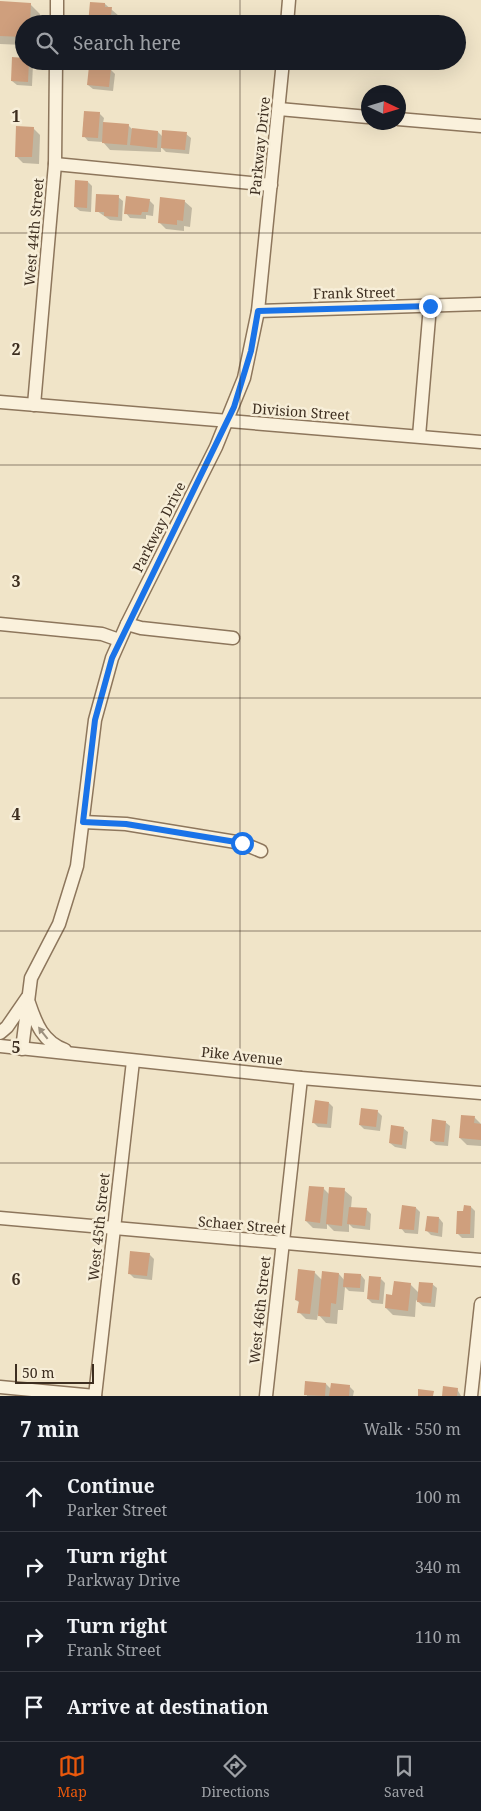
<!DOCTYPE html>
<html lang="en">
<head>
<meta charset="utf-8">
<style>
	body { margin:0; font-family:"Noto Serif",serif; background:#242831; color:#f1f3f6 }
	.compass { position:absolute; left:361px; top:85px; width:45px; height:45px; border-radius:50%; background:#171b24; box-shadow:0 5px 20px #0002; rotate:94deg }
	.scale { position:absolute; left:15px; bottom:12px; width:79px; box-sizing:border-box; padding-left:5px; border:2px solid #3d2e20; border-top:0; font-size:14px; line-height:18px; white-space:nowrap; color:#3d2e20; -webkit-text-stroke:4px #f7eed8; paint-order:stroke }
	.stop { position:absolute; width:15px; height:15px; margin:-11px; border:4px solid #1a73e8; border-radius:50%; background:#fff }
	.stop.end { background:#1a73e8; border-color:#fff; box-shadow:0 1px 5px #0008 }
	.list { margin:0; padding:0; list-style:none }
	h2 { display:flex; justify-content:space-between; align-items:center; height:65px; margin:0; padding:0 20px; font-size:21px }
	h2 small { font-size:16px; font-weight:400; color:#9ea1a6 }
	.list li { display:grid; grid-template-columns:32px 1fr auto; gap:15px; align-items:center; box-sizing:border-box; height:70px; padding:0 20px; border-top:1px solid #363941 }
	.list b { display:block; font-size:19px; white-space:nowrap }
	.list p { margin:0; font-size:16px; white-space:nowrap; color:#9ea1a6 }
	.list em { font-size:16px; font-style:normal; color:#9ea1a6 }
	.icon { flex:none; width:28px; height:28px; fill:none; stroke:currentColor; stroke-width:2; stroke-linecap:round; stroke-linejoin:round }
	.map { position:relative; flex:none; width:481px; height:1396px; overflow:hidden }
	.search { position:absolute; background:#171b24; box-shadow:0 5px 20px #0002; left:15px; right:15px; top:15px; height:55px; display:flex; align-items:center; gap:12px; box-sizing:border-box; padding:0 18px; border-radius:28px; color:#9ea1a6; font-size:19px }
	.sheet { height:345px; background:#171b24 }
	nav { display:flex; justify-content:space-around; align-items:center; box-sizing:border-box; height:70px; border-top:1px solid #363941; background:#171b24; font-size:14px; color:#9ea1a6 }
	nav a { display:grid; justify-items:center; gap:2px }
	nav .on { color:#ea580c }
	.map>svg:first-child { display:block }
	.shadow { fill:#0003 }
	.building { fill:#cf9f7d }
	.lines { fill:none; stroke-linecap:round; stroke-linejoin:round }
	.minor-casing { stroke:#8d765c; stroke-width:15 }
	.minor { stroke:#faf1dc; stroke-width:12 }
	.oneway { fill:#9c907e }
	.route { stroke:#1a73e8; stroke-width:6 }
	.grid { fill:none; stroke:#3d2e20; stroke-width:1; stroke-opacity:0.55 }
	.labels { text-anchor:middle; stroke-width:5; stroke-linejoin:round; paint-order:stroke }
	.street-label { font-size:14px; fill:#3d2e20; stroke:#f7eed8 }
	.grid-label { font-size:16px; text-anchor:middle; font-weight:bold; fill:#3d2e20; stroke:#f7eed8; stroke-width:5; stroke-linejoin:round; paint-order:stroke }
</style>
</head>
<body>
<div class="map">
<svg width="481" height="1396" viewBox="0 0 481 1396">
	<rect width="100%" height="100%" fill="#f0e4c8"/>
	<g class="shadow">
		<path d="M0 3 30 4 40 14 39 24H24V45L0 44Z"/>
		<path d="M105 4 119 16 118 24H89Z"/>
		<path d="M24 61H31L33 64 32 86 17 85 12 81Z"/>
		<path d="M111 61H126L125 65 113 63Z"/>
		<path d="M110 69 115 74 113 91 93 89 88 85Z"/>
		<path d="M99 113 104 118 103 123 128 125 133 130 158 132 163 137 186 134 191 138 189 154 166 152 161 147V152L110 150 103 142 88 141 84 136Z"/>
		<path d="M33 128 40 135 39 164 23 163 16 156Z"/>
		<path d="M88 182 92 186 91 212 80 211 75 207Z"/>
		<path d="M118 197 123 201 122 221 110 220 97 211Z"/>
		<path d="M149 200 154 205 153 216 146 215V219L130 218 126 213Z"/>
		<path d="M184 201 192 208 190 227 184 226V231L166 229 159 222Z"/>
		<path d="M329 1103 333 1107 331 1128 318 1127 313 1122Z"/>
		<path d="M377 1111 382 1116 380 1131 364 1129 360 1125Z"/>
		<path d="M474 1117 481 1124V1146L467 1145 460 1138Z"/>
		<path d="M445 1122 450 1126 448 1146 436 1145 431 1141Z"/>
		<path d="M403 1128 408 1132 406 1149 395 1147 390 1143Z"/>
		<path d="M323 1188 330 1195 344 1190 352 1197 351 1208 366 1209 371 1214 370 1230 353 1228 349 1224V1232L334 1231 327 1224V1229L313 1228 306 1221Z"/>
		<path d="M471 1207 475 1211 474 1238H462L457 1233 464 1213Z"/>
		<path d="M416 1208 420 1212 418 1234 405 1233 401 1228Z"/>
		<path d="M439 1218 443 1223 442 1237 431 1235 427 1231Z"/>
		<path d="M149 1254 154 1259 152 1280 134 1278 129 1273Z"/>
		<path d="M314 1272 322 1280 339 1274 345 1281 361 1275 365 1280 364 1292 349 1291 345 1287 343 1310H338L337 1324 326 1323 318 1314 317 1320 306 1319 299 1312 300 1303 296 1300Z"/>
		<path d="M381 1279 385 1283 383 1304 372 1303 368 1299Z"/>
		<path d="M410 1284 419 1293 432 1284 437 1288 435 1307 423 1306 416 1300 415 1317 393 1315 386 1308 394 1296Z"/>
		<path d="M306 1382 326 1384 331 1389 349 1386 354 1391 353 1396H307Z"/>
		<path d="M457 1389 461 1396H443Z"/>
	</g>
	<g class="building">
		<path d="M0 1 31 3 30 24H24V37L0 36Z"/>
		<path d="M90 2 105 3V7H112L110 24H88Z"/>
		<path d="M12 57 24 58V61H29L28 82 11 81Z"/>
		<path d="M89 66 111 68 109 87 87 85Z"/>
		<path d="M84 111 100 112 98 138 82 137Z"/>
		<path d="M103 122 129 124 127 145 102 143Z"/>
		<path d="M16 126 34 127 32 157H15Z"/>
		<path d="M132 128 158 131 157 148 130 145Z"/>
		<path d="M162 130 187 132 185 150 161 148Z"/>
		<path d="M75 180 88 181 87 208 74 207Z"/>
		<path d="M96 194 119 195 118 217 104 216V212H95Z"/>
		<path d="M126 196 150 199 148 212H142L141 215 124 214Z"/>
		<path d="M160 197 185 200 183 221 177 220V225L158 223Z"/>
		<path d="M315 1100 329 1102 327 1124 312 1123Z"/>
		<path d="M361 1108 378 1110 376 1127 359 1125Z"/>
		<path d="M461 1115 475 1116 474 1123 481 1124V1140L459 1138Z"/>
		<path d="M432 1119 446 1121 444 1142 430 1141Z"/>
		<path d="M391 1125 404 1127 402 1145 389 1143Z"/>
		<path d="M309 1186 324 1187 320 1223 305 1221Z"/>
		<path d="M329 1187 345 1188 342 1226 326 1224Z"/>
		<path d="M402 1205 416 1207 414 1230 399 1229Z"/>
		<path d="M464 1205 471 1206 470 1234H456L457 1211H463Z"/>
		<path d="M349 1207 367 1208 365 1226 347 1224Z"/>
		<path d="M427 1216 439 1217 438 1233 425 1231Z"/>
		<path d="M130 1251 150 1253 147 1276 128 1274Z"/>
		<path d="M298 1269 315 1271 310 1314 297 1313 299 1301 295 1300Z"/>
		<path d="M322 1271 339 1273 336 1304 331 1303 330 1317 318 1316Z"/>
		<path d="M344 1273 361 1274 360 1288 343 1287Z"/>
		<path d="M369 1276 381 1277 379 1300 367 1299Z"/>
		<path d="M394 1281 411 1283 408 1311 385 1308 386 1294 392 1295Z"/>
		<path d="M419 1282 433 1283 431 1303 417 1302Z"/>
		<path d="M305 1381 326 1383 325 1396 304 1395Z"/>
		<path d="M331 1383 350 1385 349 1396H329Z"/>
		<path d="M443 1386 458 1388 457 1396H442Z"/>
		<path d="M418 1389 434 1391 433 1396H418Z"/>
	</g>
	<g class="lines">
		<g class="minor-casing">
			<g id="minor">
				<path d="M57 24V0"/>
				<path d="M287 24 289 0"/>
				<path d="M279 109 368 117"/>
				<path d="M398 119 481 126"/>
				<path d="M55 164 271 185"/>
				<path d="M258 311 481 304"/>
				<path d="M0 402 481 442"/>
				<path d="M34 405 55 164 56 61"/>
				<path d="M419 436 430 306"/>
				<path d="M0 624 102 634 119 640"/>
				<path d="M127 624 141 628 233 638"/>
				<path d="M83 822 126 824 242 843 261 851"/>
				<path d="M29 1003C36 1024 43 1042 65 1050"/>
				<path d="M0 1033 7 1027 27 998"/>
				<path d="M0 1046 301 1078 481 1093"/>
				<path d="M22 1049 31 978 59 924 77 866 95 720 112 658 127 624 216 447 244 378 258 311 283 61"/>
				<path d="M0 1218 481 1260"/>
				<path d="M0 1387 95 1396"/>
				<path d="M95 1396 133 1061"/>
				<path d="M266 1396 301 1078"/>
				<path d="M471 1396 481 1304"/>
			</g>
		</g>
		<use href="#minor" class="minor"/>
	</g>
	<defs><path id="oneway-solid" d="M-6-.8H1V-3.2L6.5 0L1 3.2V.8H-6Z" transform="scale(1.25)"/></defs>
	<use class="oneway" href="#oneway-solid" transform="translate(43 1033) rotate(-128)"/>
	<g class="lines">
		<path class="route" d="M242 843 126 824 83 822 95 720 112 658 234 407 251 351 258 311 430 306"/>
	</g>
	<path class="grid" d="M240 0V24M240 61V1396M0 233H481M0 465H481M0 698H481M0 931H481M0 1163H481"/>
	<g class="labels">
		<g class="street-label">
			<text transform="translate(260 146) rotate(-84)" y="5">Parkway Drive</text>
			<text transform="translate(34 232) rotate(-85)" y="5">West 44th Street</text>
			<text transform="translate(354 293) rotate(-1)" y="5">Frank Street</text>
			<text transform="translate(301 412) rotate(4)" y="5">Division Street</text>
			<text transform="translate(159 527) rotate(-63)" y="5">Parkway Drive</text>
			<text transform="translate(242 1056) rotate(6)" y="5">Pike Avenue</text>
			<text transform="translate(242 1225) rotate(5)" y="5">Schaer Street</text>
			<text transform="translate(99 1227) rotate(-84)" y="5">West 45th Street</text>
			<text transform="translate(260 1310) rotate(-84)" y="5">West 46th Street</text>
		</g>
	</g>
	<g class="grid-label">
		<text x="16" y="122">1</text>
		<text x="16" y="355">2</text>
		<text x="16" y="587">3</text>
		<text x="16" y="820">4</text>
		<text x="16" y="1053">5</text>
		<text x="16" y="1285">6</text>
	</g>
</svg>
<svg class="compass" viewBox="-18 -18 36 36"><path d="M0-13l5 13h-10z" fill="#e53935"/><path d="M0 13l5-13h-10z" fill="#9ea1a6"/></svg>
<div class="scale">50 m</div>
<div class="stop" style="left:242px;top:843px"></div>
<div class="stop end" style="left:430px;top:306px"></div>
<div class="search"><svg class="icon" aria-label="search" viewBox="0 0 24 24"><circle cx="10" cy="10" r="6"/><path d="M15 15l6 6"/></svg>Search here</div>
</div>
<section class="sheet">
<h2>7 min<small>Walk · 550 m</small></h2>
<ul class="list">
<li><svg class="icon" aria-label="ahead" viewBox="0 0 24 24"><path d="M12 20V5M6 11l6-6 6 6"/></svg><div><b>Continue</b><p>Parker Street</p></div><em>100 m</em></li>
<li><svg class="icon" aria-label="right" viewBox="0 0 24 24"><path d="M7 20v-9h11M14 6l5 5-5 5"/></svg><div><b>Turn right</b><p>Parkway Drive</p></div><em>340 m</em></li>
<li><svg class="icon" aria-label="right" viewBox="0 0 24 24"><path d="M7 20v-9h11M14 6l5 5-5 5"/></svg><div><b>Turn right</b><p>Frank Street</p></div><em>110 m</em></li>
<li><svg class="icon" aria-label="arrive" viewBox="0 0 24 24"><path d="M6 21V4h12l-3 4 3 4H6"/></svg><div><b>Arrive at destination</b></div></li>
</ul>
</section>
<nav>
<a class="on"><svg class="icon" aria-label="map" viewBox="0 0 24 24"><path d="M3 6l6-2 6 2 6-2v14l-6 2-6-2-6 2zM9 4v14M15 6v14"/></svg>Map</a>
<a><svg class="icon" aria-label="directions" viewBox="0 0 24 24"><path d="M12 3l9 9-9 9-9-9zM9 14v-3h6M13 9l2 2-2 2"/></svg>Directions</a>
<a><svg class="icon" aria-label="saved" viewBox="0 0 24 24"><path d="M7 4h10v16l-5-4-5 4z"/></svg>Saved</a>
</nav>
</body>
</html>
